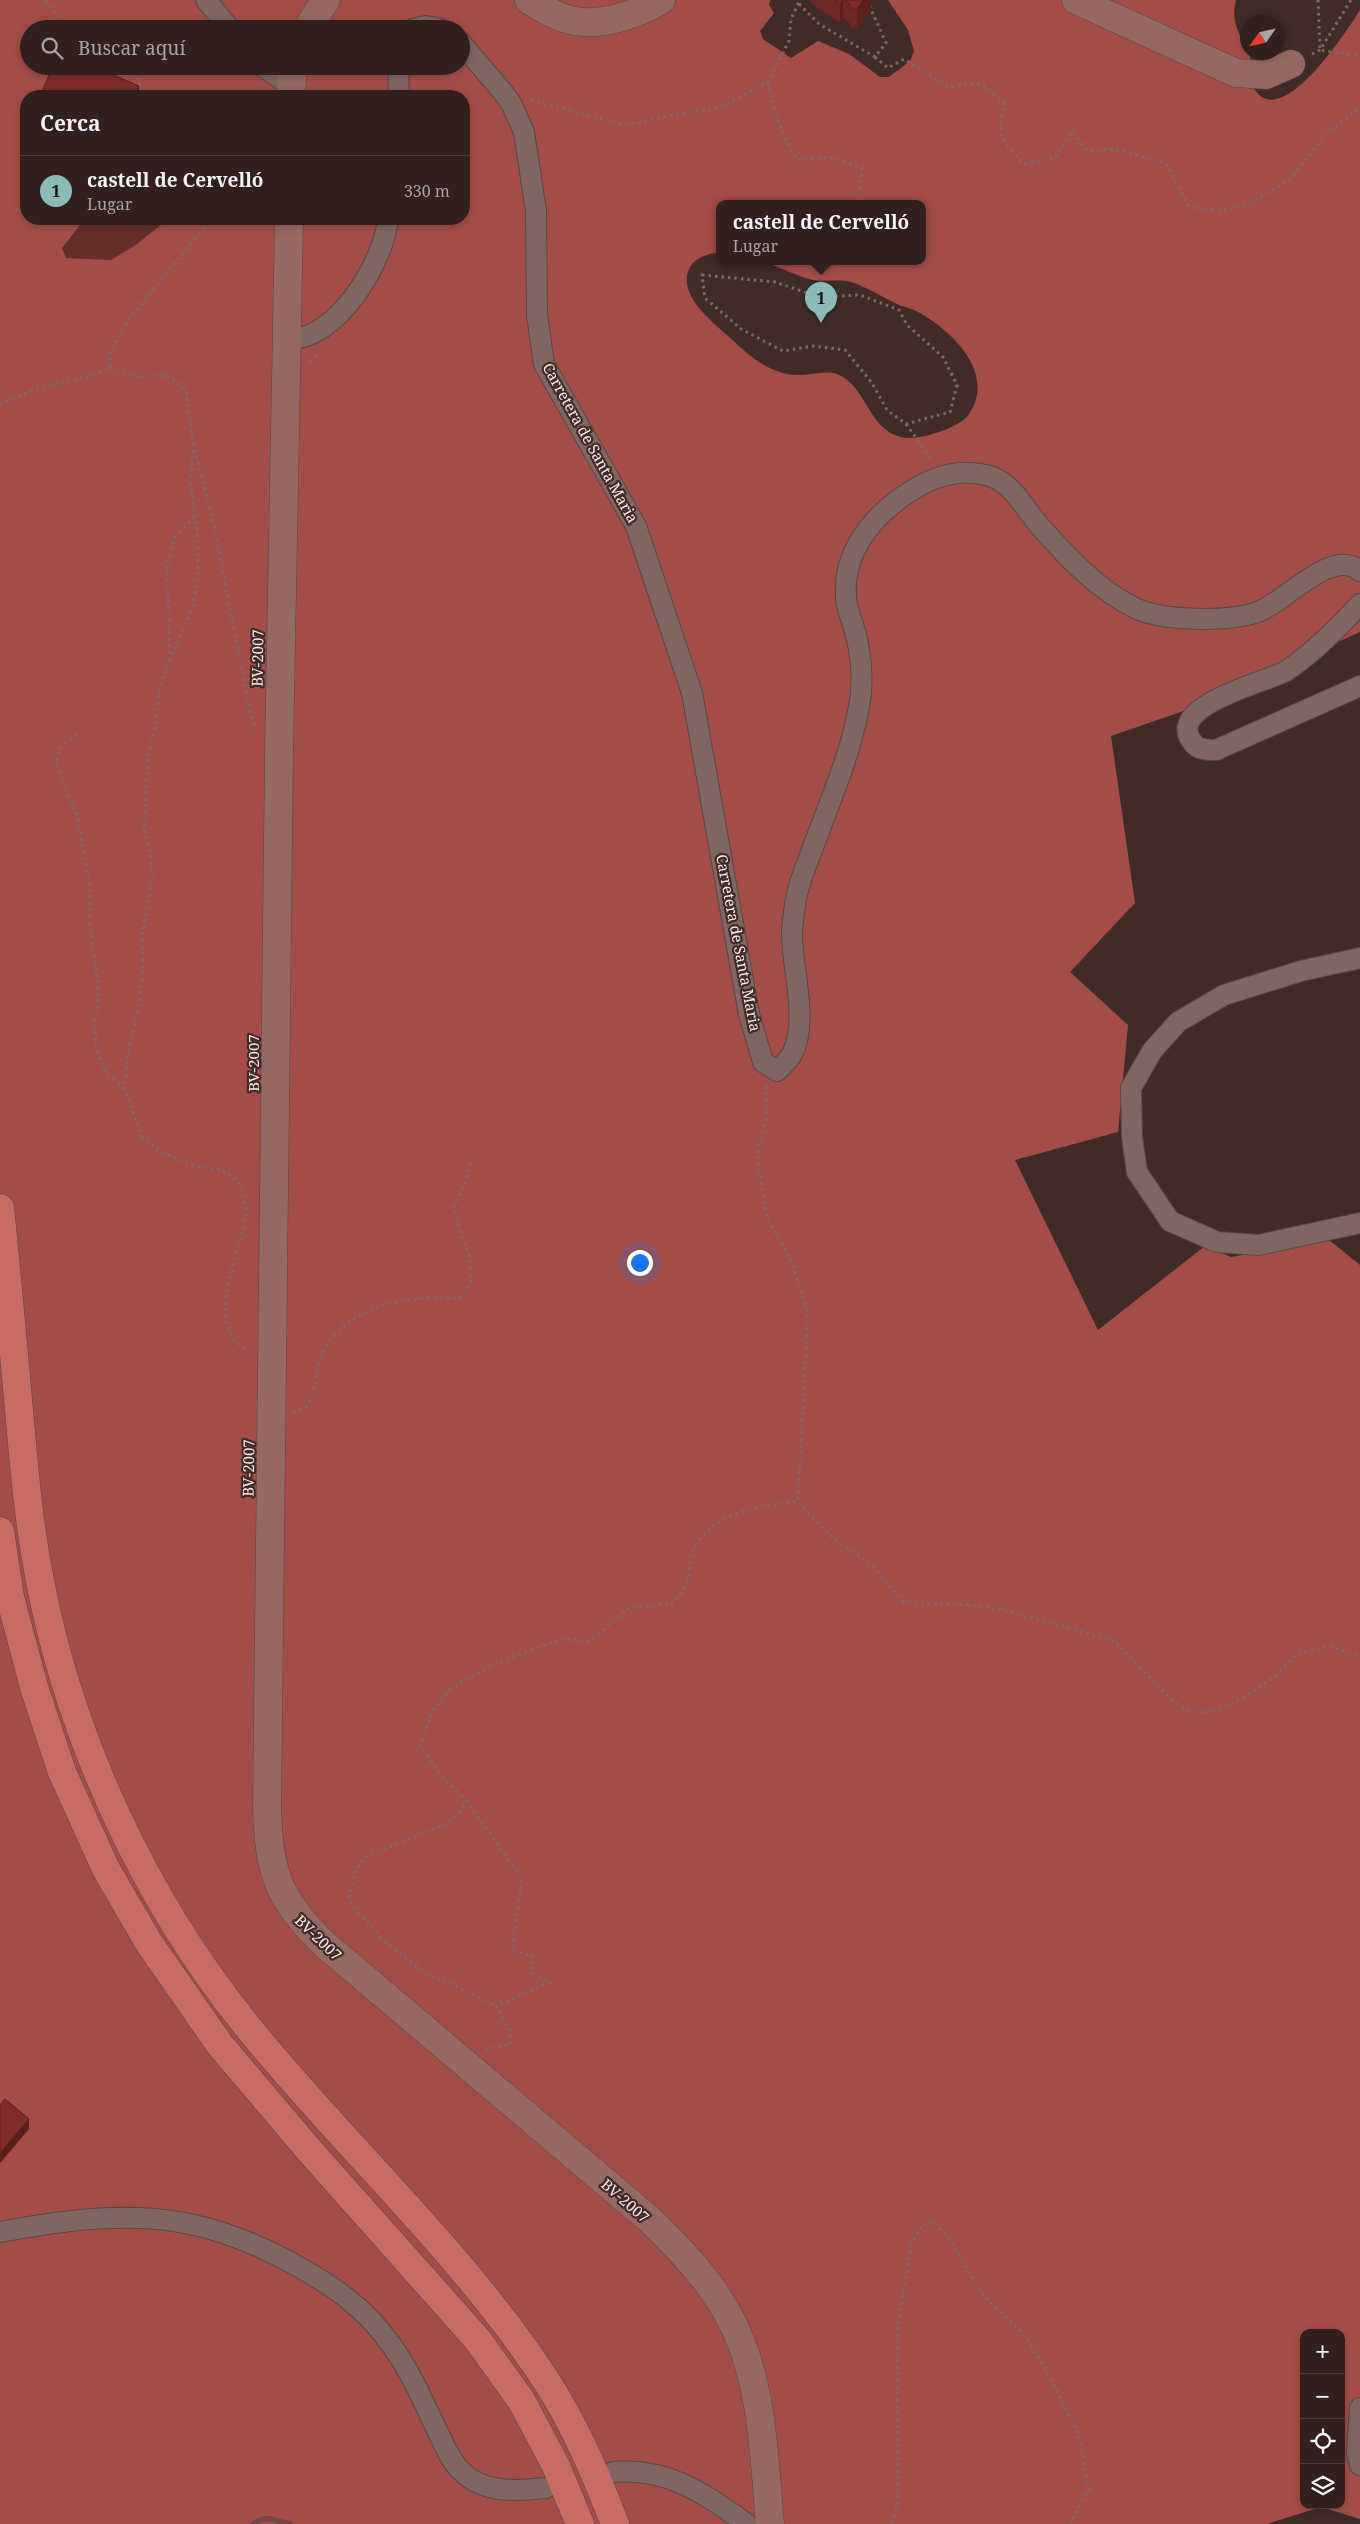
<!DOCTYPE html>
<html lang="es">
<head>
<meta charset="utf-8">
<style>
	body { margin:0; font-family:"Noto Serif",serif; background:#392827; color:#f1f3f6 }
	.controls { position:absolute; right:15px; bottom:15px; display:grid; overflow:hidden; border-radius:10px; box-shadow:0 2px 8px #0003 }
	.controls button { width:45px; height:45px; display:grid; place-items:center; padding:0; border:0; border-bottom:1px solid #4c3e3c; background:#31201e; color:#f1f3f6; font:25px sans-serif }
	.compass { position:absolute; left:1240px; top:15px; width:45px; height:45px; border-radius:50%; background:#31201e; box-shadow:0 2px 8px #0003; rotate:236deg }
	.you { position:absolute; left:639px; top:1262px; width:18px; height:18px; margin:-12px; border:4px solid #fff; border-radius:50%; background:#1a73e8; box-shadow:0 0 0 8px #1a73e833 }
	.badge { display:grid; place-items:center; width:32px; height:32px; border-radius:50%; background:#8bbbb9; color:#111; font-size:16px; font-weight:700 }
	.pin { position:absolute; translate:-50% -41px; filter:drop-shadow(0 1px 2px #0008) }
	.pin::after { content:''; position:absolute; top:26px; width:18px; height:15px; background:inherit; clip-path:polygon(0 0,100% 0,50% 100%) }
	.popup { position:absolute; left:716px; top:200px; width:210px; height:65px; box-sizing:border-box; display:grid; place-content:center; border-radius:10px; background:#31201e; filter:drop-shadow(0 1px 4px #0005); font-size:16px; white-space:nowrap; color:#a8a3a4 }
	.popup b { font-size:19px; color:#f1f3f6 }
	.popup::after { content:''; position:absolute; left:50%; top:100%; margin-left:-10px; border:10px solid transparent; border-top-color:#31201e }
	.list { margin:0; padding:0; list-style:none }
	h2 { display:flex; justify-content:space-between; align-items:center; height:65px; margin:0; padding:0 20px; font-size:21px }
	h2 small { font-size:16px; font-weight:400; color:#a8a3a4 }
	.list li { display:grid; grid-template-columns:32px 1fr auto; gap:15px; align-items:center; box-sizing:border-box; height:70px; padding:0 20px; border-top:1px solid #4c3e3c }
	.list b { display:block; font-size:19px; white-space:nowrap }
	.list p { margin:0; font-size:16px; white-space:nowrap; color:#a8a3a4 }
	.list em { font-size:16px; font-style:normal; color:#a8a3a4 }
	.icon { flex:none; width:28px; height:28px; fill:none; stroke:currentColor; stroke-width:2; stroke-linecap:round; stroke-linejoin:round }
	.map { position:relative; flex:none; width:1360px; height:2524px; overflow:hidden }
	.search { position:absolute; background:#31201e; box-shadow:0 2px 8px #0003; left:20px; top:20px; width:450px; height:55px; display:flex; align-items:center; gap:12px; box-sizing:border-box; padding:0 18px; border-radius:28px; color:#a8a3a4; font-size:19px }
	.panel { position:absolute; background:#31201e; box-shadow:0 2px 8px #0003; left:20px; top:90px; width:450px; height:135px; border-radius:20px }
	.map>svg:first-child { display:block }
	.green { fill:#642f2b }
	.forest { fill:#a44d48; fill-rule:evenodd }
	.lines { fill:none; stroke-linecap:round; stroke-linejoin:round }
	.stream { stroke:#754748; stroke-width:5.5 }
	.street-casing { stroke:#5a4745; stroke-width:22 }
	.secondary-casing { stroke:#5a4745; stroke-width:29 }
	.highway-casing { stroke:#5a4745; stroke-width:29 }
	.path { stroke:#7c6966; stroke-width:3; stroke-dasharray:2.5 4; stroke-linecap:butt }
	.street { stroke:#806663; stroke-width:20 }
	.secondary { stroke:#956863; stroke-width:28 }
	.highway { stroke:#c76b63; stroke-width:28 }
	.wall { fill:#6e2724 }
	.shaded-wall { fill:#5a201d }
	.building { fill:#802d2a; stroke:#5a201d }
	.labels { text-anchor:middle; stroke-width:4.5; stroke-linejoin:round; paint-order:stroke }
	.street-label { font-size:15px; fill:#fbecea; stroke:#412b28 }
</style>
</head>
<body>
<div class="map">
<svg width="1360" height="2524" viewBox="0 0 1360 2524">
	<rect width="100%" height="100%" fill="#412b28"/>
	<path class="green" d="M88 219H168L137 244 111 260 65 258 62 248 81 224Z"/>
	<path class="forest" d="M0 0H770L769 5 774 13 760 31 763 39 791 58 818 41 849 54 880 77H889L910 61 914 51 908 30 888 0H1236C1229 27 1244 37 1251 60 1254 70 1249 81 1255 90 1283 131 1348 29 1360 10V632L1192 708 1111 736 1135 903 1070 972 1128 1025 1118 1132 1015 1160 1098 1330 1205 1246 1231 1257 1329 1240 1360 1265V2519L1321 2507 1267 2524H0ZM29 29H461V66H29ZM26 96H464V219H168L137 244 111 260 66 258 62 248 81 224 88 219H26ZM720 204H922V262H764C780 267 796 276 813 280 825 282 839 279 851 282 867 287 880 296 895 303 902 307 909 307 916 311 951 329 997 373 969 414 960 428 922 439 907 438 868 434 868 386 837 374 825 370 812 375 799 375 770 376 746 353 726 334 709 319 676 292 690 267 696 257 709 253 720 253ZM1304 2333H1341V2505H1304Z"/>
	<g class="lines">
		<path class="stream" d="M253 2524C266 2514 276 2521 290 2524"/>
		<g class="street-casing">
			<g id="street">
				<path d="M206 0 230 29"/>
				<path d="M413 29 426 26 440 29"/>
				<path d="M461 43 502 91 511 103 524 132 536 211 537 315 544 364 636 526 692 693 749 1014 763 1062 777 1071C782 1066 789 1060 792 1054 809 1022 792 969 792 934 792 924 794 914 795 905 797 886 806 867 812 850 829 803 850 757 859 707 863 686 862 665 858 644 856 631 850 618 847 605 839 559 868 520 905 495 929 478 956 468 986 475 1012 481 1023 507 1039 525 1066 556 1098 590 1135 608 1162 621 1226 622 1255 613 1284 604 1332 546 1360 571"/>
				<path d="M262 66 291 86"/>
				<path d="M398 66 399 96"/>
				<path d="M287 339C336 342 384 262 388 219"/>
				<path d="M1360 604C1338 628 1313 653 1286 671 1268 682 1160 706 1194 744 1199 750 1208 750 1216 750L1360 686"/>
				<path d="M1360 958 1301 971 1224 995 1178 1022 1152 1051 1131 1088 1132 1137 1137 1172 1170 1221 1217 1242 1259 1245 1360 1223"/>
				<path d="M0 2232C116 2211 190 2206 297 2266 333 2286 365 2308 389 2342 409 2368 422 2399 436 2428 443 2442 449 2459 461 2471 484 2494 516 2491 546 2488"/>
				<path d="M1360 2408 1357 2452 1360 2465"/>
				<path d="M613 2472C670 2468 703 2493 747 2524"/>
			</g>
		</g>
		<g class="secondary-casing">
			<g id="secondary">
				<path d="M529 0C543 9 558 18 575 21 602 26 639 14 661 0"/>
				<path d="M1076 0 1236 73 1266 75 1291 64"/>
				<path d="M307 29 326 0"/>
				<path d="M291 96 293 66"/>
				<path d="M289 219 279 752 267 1808C269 1871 277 1898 323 1943L649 2219C681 2250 712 2282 732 2322 763 2383 764 2458 770 2524"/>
			</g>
		</g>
		<g class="highway-casing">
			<g id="highway">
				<path d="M0 1208C7 1275 13 1343 19 1410 24 1467 29 1525 40 1581 71 1741 145 1900 247 2026 344 2146 464 2254 547 2382 576 2427 596 2475 615 2524"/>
				<path d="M0 1531 10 1597 34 1687 62 1772 106 1869 149 1943 220 2045 309 2150 477 2339 521 2400 556 2466 580 2524"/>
			</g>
		</g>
		<g class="path">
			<path d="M46 0 68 29"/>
			<path d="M1318 0 1320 50 1360 56"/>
			<path d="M799 4 819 24 875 57 886 43 867 0"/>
			<path d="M1312 54 1320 50 1351 0"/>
			<path d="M875 57 888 68 904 59 949 87 965 84H982L1005 104C996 138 1001 140 1024 164L1055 158 1072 131 1087 150 1115 149 1166 163 1189 207 1219 211 1248 204 1292 178 1325 134 1360 108"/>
			<path d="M121 66 134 74 145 96"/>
			<path d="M768 82C774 111 781 135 798 160L829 157 862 168 858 204"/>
			<path d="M531 100 621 124 638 123 673 115 719 108 768 82 789 41 791 19 800 0"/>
			<path d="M702 275 775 282 819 297 860 295 899 310 907 325 943 357 957 385 950 412 906 424 887 410 872 383 845 350 813 346 783 351 741 329 705 298Z"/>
			<path d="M819 297 821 270 825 262"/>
			<path d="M310 362 319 352"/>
			<path d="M110 367V352L129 319 211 219"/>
			<path d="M0 404 39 388 98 374 110 367C117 370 125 375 132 376 161 379 160 367 186 389L193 443 214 526 251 716 255 727"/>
			<path d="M906 424 932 460"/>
			<path d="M193 443 191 486 197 529 198 575 193 606 160 685 155 729 148 754 144 830 151 854 152 877 142 936 143 967 139 1004 129 1049 124 1088 143 1138 161 1152 196 1167 219 1169 239 1181 247 1213 227 1288 225 1319 234 1340 249 1353"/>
			<path d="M170 660 167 567 175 537 195 516"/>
			<path d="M77 735 61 746 56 765 77 815 90 886V926L99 993 95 1020 96 1049 106 1073 124 1087"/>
			<path d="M767 1086V1115L757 1156 767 1219 790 1257 808 1312 798 1502 833 1538 871 1564 903 1602 986 1606 1060 1625 1116 1642 1167 1695 1183 1708 1199 1713 1222 1709 1249 1694 1274 1677 1297 1654 1330 1646 1360 1657"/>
			<path d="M293 1412C299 1411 306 1408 309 1403 317 1387 316 1360 327 1344 359 1302 409 1295 459 1299L471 1283 470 1256 460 1233 454 1206 465 1185 471 1163"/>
			<path d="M466 1801 522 1878 512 1950 534 1957 531 1972 550 1982 496 2006"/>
			<path d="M486 2049 511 2044V2033L496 2006 448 1982 429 1976 385 1942 355 1909 349 1896 356 1869 367 1856 446 1824 461 1811 466 1801 437 1770 420 1745 431 1714 449 1690 467 1679 494 1664 562 1639 590 1641 631 1606 647 1607 675 1602C679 1595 685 1589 687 1582 691 1573 688 1561 692 1552 710 1513 760 1504 798 1502"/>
			<path d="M892 2524 898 2501 897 2333 911 2245 922 2225 933 2221 947 2236 984 2296 1022 2332 1044 2366 1078 2432 1089 2489 1070 2524"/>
		</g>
		<use href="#street" class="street"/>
		<use href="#secondary" class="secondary"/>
		<use href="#highway" class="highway"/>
	</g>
	<path class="wall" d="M811 0H871V8L857 28 851 29 849 22 843 18 840 23 811 3Z"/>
	<g class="shaded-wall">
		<path d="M843 0V18L840 23V4Z"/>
		<path d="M863 0H871V8L857 28V9Z"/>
		<path d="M139 86V96H134Z"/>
		<path d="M29 2119V2129L0 2163V2153Z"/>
	</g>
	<g class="building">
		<path d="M835 0H843L840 4Z"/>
		<path d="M845 0H863L857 9H851L849 3Z"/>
		<path d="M53 66H92L139 86 134 96H40Z"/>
		<path d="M5 2099 29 2119 0 2153V2105Z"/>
	</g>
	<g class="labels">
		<g class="street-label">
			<text transform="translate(590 443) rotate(61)" y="5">Carretera de Santa Maria</text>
			<text transform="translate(258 658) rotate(-89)" y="5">BV-2007</text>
			<text transform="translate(738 943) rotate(79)" y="5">Carretera de Santa Maria</text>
			<text transform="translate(254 1063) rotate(-90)" y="5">BV-2007</text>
			<text transform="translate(249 1468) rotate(-89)" y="5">BV-2007</text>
			<text transform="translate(318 1938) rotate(44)" y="5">BV-2007</text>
			<text transform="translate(625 2201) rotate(41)" y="5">BV-2007</text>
		</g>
	</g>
</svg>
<div class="controls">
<button>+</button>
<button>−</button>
<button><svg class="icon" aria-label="locate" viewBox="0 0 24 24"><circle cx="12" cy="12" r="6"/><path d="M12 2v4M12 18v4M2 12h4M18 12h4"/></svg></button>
<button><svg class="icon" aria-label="layers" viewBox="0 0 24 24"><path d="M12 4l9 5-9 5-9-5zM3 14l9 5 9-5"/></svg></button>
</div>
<svg class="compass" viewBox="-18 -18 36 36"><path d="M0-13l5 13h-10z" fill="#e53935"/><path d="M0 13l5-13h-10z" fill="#a8a3a4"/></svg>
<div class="you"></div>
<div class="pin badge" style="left:821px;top:323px">1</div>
<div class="popup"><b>castell de Cervelló</b>Lugar</div>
<div class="search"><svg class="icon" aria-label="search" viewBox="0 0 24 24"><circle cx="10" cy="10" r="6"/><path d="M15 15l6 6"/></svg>Buscar aquí</div>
<section class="panel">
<h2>Cerca<small></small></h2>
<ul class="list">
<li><span class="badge">1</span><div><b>castell de Cervelló</b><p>Lugar</p></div><em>330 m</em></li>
</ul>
</section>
</div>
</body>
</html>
